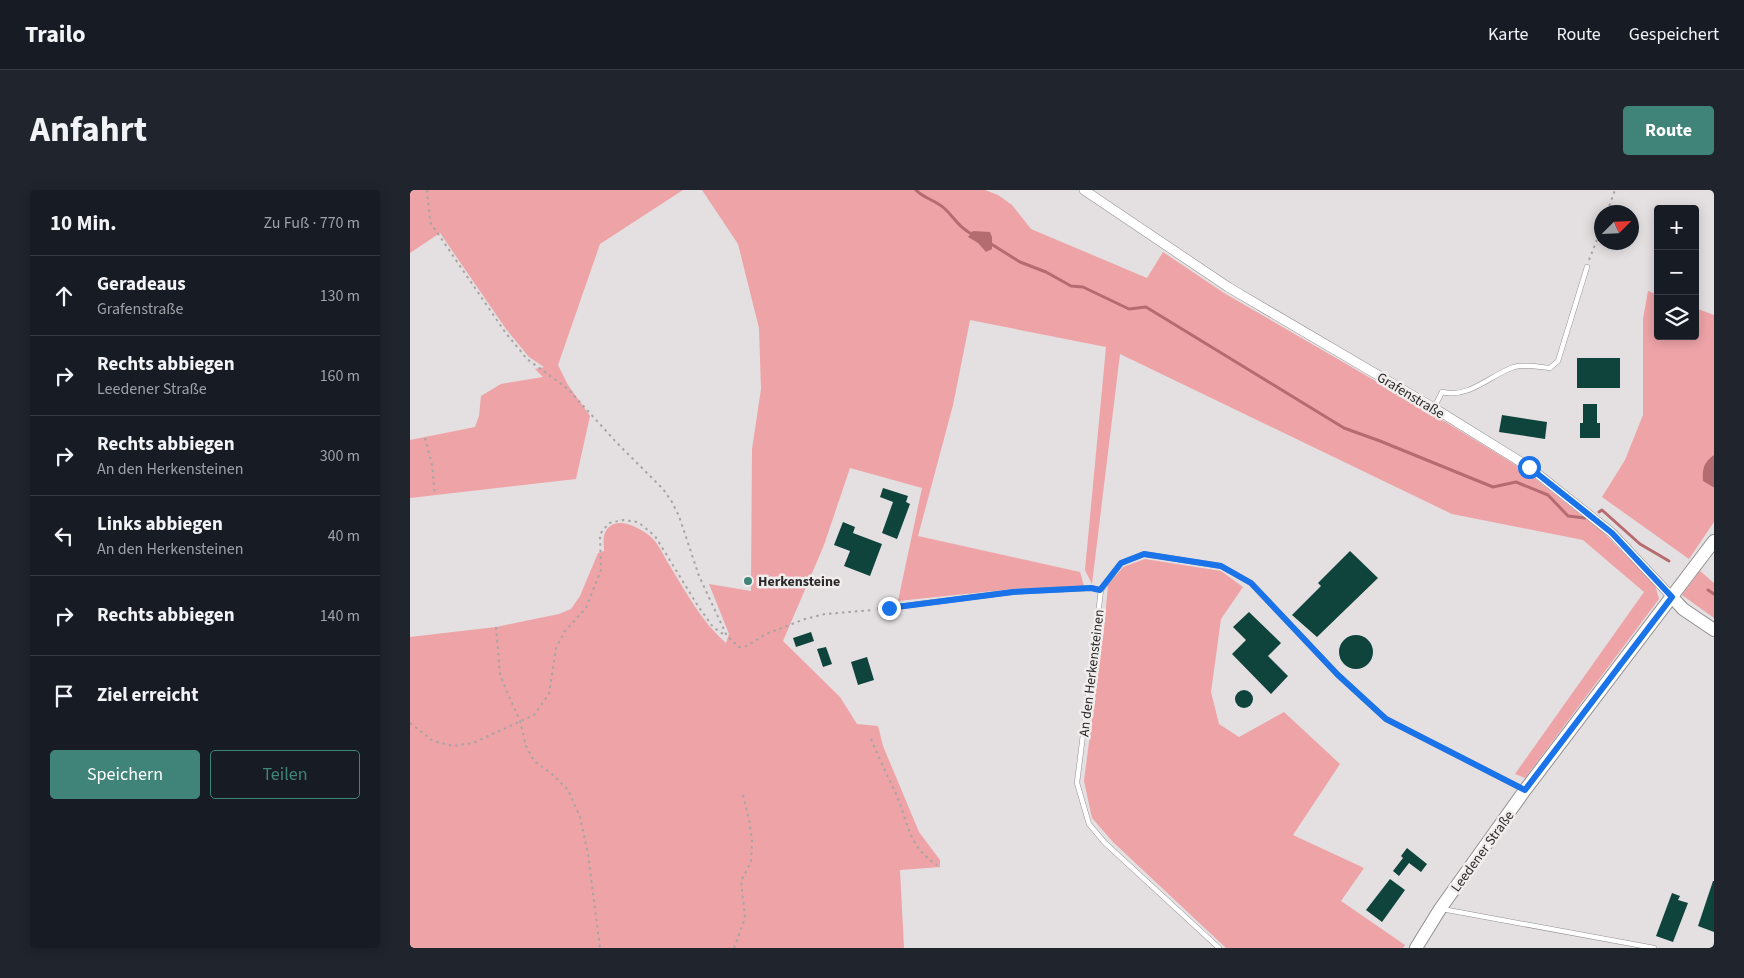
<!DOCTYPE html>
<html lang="de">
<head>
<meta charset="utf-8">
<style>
	body { margin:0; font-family:"Source Sans 3",sans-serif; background:#20242c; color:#f1f3f6 }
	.controls { position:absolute; right:15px; top:15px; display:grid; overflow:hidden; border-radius:5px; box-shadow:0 2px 12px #0003 }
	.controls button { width:45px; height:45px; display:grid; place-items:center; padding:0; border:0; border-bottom:1px solid #363941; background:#171b24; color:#f1f3f6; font:25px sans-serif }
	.compass { position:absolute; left:1184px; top:15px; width:45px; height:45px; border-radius:50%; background:#171b24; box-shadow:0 2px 12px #0003; rotate:66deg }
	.stop { position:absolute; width:15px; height:15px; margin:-11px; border:4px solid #1a73e8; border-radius:50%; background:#fff }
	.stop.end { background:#1a73e8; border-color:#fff; box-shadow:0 1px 5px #0008 }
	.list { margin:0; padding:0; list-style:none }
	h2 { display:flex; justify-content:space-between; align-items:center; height:65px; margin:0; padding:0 20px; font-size:21px }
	h2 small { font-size:16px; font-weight:400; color:#9ea1a6 }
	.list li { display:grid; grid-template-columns:32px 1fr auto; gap:15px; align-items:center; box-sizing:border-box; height:80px; padding:0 20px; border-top:1px solid #363941 }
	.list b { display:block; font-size:19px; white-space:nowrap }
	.list p { margin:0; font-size:16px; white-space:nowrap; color:#9ea1a6 }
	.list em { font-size:16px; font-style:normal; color:#9ea1a6 }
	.actions { display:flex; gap:10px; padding:15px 20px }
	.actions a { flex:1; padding:11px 0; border:1px solid #408479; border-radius:5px; text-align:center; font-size:18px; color:#408479 }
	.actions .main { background:#408479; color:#fff }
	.icon { flex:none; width:28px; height:28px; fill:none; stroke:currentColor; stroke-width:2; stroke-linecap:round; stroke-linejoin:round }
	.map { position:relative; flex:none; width:1304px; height:758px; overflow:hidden; border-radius:5px }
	header { display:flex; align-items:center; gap:30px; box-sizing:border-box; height:70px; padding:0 25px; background:#171b24; border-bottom:1px solid #363941 }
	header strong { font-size:24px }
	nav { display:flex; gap:28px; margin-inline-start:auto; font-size:18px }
	.intro { display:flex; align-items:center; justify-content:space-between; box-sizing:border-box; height:120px; padding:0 30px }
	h1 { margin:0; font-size:35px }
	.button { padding:12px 22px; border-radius:5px; background:#408479; color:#fff; font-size:18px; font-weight:700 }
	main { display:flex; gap:30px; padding:0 30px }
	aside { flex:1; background:#171b24; border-radius:5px; box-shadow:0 2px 12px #0003 }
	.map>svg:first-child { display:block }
	.green { fill:#eea3a7 }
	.water { fill:#b56c71 }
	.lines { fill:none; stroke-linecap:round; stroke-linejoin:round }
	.stream { stroke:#b56c71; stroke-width:3 }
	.building { fill:#0e443c }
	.lane-casing { stroke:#938f8f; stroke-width:5.5 }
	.street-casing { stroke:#938f8f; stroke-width:10 }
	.secondary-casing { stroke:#938f8f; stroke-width:14 }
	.path { stroke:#a7a4a4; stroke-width:2; stroke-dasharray:2.5 4; stroke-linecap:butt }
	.lane { stroke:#fff; stroke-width:4.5 }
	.street { stroke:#fff; stroke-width:9 }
	.secondary { stroke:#fff; stroke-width:12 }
	.route { stroke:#1a73e8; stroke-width:6 }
	.poi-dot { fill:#408479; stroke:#f1eded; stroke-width:2 }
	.labels { text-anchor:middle; stroke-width:5; stroke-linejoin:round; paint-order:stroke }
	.street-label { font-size:14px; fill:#2b2a2a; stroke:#f1eded }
	.poi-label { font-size:14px; font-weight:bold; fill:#2b2a2a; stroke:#f1eded; text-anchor:start }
</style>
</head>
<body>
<header>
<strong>Trailo</strong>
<nav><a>Karte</a><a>Route</a><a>Gespeichert</a></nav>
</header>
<div class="intro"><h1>Anfahrt</h1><a class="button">Route</a></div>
<main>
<aside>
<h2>10 Min.<small>Zu Fuß · 770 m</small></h2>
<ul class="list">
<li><svg class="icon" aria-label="ahead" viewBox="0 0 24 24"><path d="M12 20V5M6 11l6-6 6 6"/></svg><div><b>Geradeaus</b><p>Grafenstraße</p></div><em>130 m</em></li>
<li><svg class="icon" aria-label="right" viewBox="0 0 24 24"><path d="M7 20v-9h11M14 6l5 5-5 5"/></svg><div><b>Rechts abbiegen</b><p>Leedener Straße</p></div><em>160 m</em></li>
<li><svg class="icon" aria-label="right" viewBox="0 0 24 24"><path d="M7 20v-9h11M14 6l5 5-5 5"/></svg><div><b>Rechts abbiegen</b><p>An den Herkensteinen</p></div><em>300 m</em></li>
<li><svg class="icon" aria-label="left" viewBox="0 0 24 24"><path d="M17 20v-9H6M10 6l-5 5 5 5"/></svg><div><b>Links abbiegen</b><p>An den Herkensteinen</p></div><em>40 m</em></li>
<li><svg class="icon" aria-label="right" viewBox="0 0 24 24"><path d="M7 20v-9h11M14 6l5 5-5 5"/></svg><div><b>Rechts abbiegen</b></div><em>140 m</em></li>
<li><svg class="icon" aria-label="arrive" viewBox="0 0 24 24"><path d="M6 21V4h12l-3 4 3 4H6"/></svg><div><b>Ziel erreicht</b></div></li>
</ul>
<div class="actions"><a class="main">Speichern</a><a>Teilen</a></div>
</aside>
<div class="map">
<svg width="1304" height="758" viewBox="0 0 1304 758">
	<rect width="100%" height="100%" fill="#e4dfe0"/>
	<g class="green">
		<path d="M0 0H273L190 54 148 175 158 195 180 226 166 289 0 308V250L65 237 69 226 71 206 91 194 133 187 125 179 134 177 119 167 96 139 30 43 0 63Z"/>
		<path d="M292 0H575L588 5 602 15 621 39 737 88 753 62 814 103 1019 222 1114 280 1193 342 1245 395 1249 409 1115 588 1105 584 1234 402 1173 350 1042 324 710 164 682 394 675 380 696 157 560 130 543 215 508 346 670 382 674 396 603 399 488 411 512 298 440 278 414 355 373 451 430 507 447 534 468 536 473 556 509 642 530 670V677L490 680 494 758H0V447L86 437 149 424 161 419 170 406 188 363 194 361C194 357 193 350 194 346 201 322 229 337 241 347 249 354 254 367 260 376 277 404 291 431 316 453L319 444 299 394 341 401 342 259 351 199 349 138 328 54Z"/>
		<path d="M1238 101 1248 105V146H1285V118L1304 125V332L1279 369 1192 307 1215 270 1233 225V129Z"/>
		<path d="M735 369 811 381 833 397 811 429 801 502 809 534 829 547 874 522 930 574 883 645 954 678 931 711 995 755 993 758H816L703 652 682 628 674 591 695 429 698 395 713 377Z"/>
		<path d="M1290 381 1304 393V428L1272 405Z"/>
	</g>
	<g class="water">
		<path d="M563 41 580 42 582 47V59L576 62 568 53 558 47Z"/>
		<path d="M1304 265V297H1303L1293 291C1292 278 1294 272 1304 265Z"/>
	</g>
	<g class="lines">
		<g class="stream">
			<path d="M506 0C513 8 525 10 534 18 544 27 550 39 564 45"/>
			<path d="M578 52 610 72 636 82 661 96 673 97 719 119 736 117 934 238 970 251 1083 297 1106 292 1138 305 1158 326 1175 328"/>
			<path d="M1189 322 1192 320 1230 354 1259 371"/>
			<path d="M1298 400 1304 404"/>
		</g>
	</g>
	<g class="building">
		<rect x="1167" y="168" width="43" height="30"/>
		<path d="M1173 214H1187V233H1190V248H1170V233H1173Z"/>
		<path d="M1092 225 1137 232 1135 249 1089 242Z"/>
		<path d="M473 298 498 306 496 312 500 314 487 349 472 343 483 312 470 307Z"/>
		<path d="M433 332 445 337 443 343 472 354 460 386 434 376 440 361 424 355Z"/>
		<path d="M940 361 968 388 907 447 882 425 911 396 908 393Z"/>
		<path d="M839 422 871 453 858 466 878 486 861 504 822 464 836 450 823 437Z"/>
		<path d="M401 442 404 451 386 457 383 448Z"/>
		<circle cx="946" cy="462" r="17"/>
		<path d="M416 457 422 474 413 477 407 459Z"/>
		<path d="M457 467 464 490 448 495 441 472Z"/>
		<circle cx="834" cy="509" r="9"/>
		<path d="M997 658 1017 674 1011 682 999 673 989 686 983 681 993 668 991 666Z"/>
		<path d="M980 689 995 700 972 732 956 720Z"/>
		<path d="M1303 691H1304V742L1288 736Z"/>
		<path d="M1262 703 1270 706 1268 710 1278 713 1263 752 1246 746Z"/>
	</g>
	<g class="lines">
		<g class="lane-casing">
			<g id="lane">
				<path d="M1024 218 1032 202C1059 209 1080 185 1104 177 1115 174 1129 177 1140 178L1148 171 1177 77"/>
				<path d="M470 419 603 402 681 398 691 400"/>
				<path d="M1032 719 1244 758"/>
				<path d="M809 758 695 653 679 634 667 593 691 400 711 373 734 364 811 376 841 393 928 485 976 529 1113 599"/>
			</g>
		</g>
		<g class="street-casing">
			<path id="street" d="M674 0 818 97 1024 218 1119 277 1202 343 1262 407"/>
		</g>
		<g class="secondary-casing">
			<g id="secondary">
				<path d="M1262 407 1273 419 1304 440"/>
				<path d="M1006 758 1030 719 1115 600 1304 351"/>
			</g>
		</g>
		<g class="path">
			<path d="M17 0 20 32 95 142 117 169 158 199 207 253 253 299 262 312 269 326 289 386 317 446 329 457 337 456 356 444 395 429 415 424 464 420"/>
			<path d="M1197 22 1205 0"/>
			<path d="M1179 70 1192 37"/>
			<path d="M15 248 22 275 25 305"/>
			<path d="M86 437 90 484 97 502 110 531 116 556 124 571 142 584 158 600 170 627 178 664 190 758"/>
			<path d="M0 533 23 551 43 556 63 553 124 525 139 504 146 458 155 441 176 418 191 380 190 344 199 333 213 330 228 332 245 346 288 416 303 437 316 446"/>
			<path d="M461 549C469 568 478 587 487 606 499 635 498 656 527 675"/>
			<path d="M324 758 335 728 331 691 341 672 342 651 339 630 333 605"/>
		</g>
		<use href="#lane" class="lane"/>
		<use href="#street" class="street"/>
		<use href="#secondary" class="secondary"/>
	</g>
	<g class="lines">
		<path class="route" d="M479 418 603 402 681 398 690 400 711 373 734 364 811 376 841 393 928 485 976 529 1115 600 1262 407 1202 343 1119 277"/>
	</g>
	<circle class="poi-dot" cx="338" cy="391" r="5"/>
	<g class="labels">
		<g class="street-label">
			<text transform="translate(1001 205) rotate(31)" y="5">Grafenstraße</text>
			<text transform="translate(681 483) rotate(-83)" y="5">An den Herkensteinen</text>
			<text transform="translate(1072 661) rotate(-54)" y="5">Leedener Straße</text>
		</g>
		<g class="poi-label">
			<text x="348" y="396">Herkensteine</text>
		</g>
	</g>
</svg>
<div class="controls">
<button>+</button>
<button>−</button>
<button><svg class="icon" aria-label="layers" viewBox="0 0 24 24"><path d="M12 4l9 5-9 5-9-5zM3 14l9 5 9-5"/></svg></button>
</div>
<svg class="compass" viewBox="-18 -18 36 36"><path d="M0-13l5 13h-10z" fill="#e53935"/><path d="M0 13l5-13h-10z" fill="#9ea1a6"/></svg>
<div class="stop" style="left:1119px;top:277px"></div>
<div class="stop end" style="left:479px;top:418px"></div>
</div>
</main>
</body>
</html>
